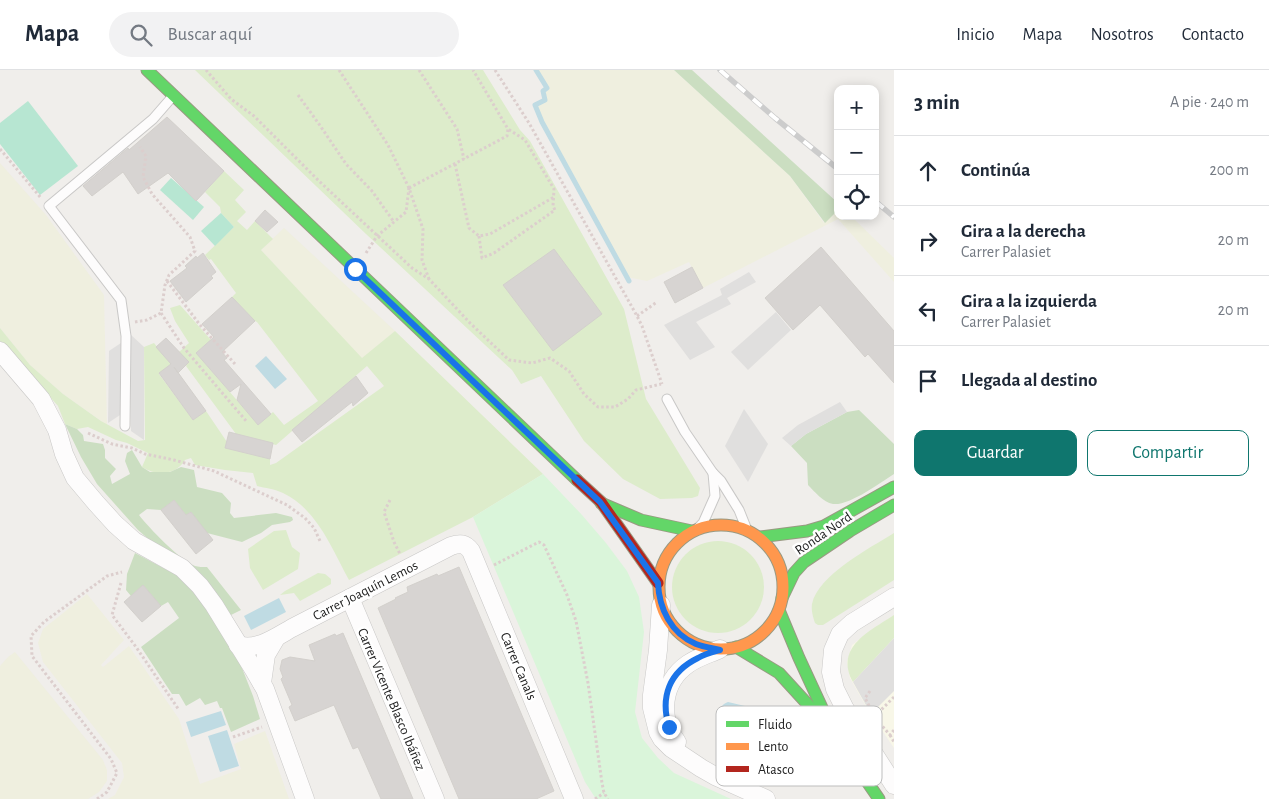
<!DOCTYPE html>
<html lang="es">
<head>
<meta charset="utf-8">
<style>
	body { margin:0; font-family:"Alegreya Sans",sans-serif; background:#f2f2f3; color:#1f2937 }
	.controls { position:absolute; right:15px; top:15px; display:grid; overflow:hidden; border-radius:10px; box-shadow:0 2px 12px #0003 }
	.controls button { width:45px; height:45px; display:grid; place-items:center; padding:0; border:0; border-bottom:1px solid #e0e1e3; background:#fff; color:#1f2937; font:25px sans-serif }
	.stop { position:absolute; width:15px; height:15px; margin:-11px; border:4px solid #1a73e8; border-radius:50%; background:#fff }
	.stop.end { background:#1a73e8; border-color:#fff; box-shadow:0 1px 5px #0008 }
	.list { margin:0; padding:0; list-style:none }
	h2 { display:flex; justify-content:space-between; align-items:center; height:65px; margin:0; padding:0 20px; font-size:21px }
	h2 small { font-size:16px; font-weight:400; color:#747a83 }
	.list li { display:grid; grid-template-columns:32px 1fr auto; gap:15px; align-items:center; box-sizing:border-box; height:70px; padding:0 20px; border-top:1px solid #e0e1e3 }
	.list b { display:block; font-size:19px; white-space:nowrap }
	.list p { margin:0; font-size:16px; white-space:nowrap; color:#747a83 }
	.list em { font-size:16px; font-style:normal; color:#747a83 }
	.actions { display:flex; gap:10px; padding:15px 20px }
	.actions a { flex:1; padding:11px 0; border:1px solid #0f766e; border-radius:10px; text-align:center; font-size:18px; color:#0f766e }
	.actions .main { background:#0f766e; color:#fff }
	.icon { flex:none; width:28px; height:28px; fill:none; stroke:currentColor; stroke-width:2; stroke-linecap:round; stroke-linejoin:round }
	.map { position:relative; flex:none; width:894px; height:729px; overflow:hidden }
	header { display:flex; align-items:center; gap:30px; box-sizing:border-box; height:70px; padding:0 25px; background:#fff; border-bottom:1px solid #e0e1e3 }
	header strong { font-size:24px }
	nav { display:flex; gap:28px; margin-inline-start:auto; font-size:18px }
	.search { width:350px; height:45px; background:#f2f2f3; display:flex; align-items:center; gap:12px; box-sizing:border-box; padding:0 18px; border-radius:28px; color:#747a83; font-size:19px }
	main { display:flex }
	aside { flex:1; background:#fff }
	.map>svg:first-child { display:block }
	.education { fill:#f8f7e8 }
	.farmland { fill:#efefdf }
	.grass { fill:#ddeccb }
	.forest { fill:#cbdec1 }
	.park { fill:#daf5da }
	.pitch { fill:#b7e6d2 }
	.parking { fill:#e0dfde }
	.water { fill:#bfdbe3 }
	.lines { fill:none; stroke-linecap:round; stroke-linejoin:round }
	.stream { stroke:#bfdbe3; stroke-width:5 }
	.building { fill:#d7d4d2; stroke:#d3d0cc }
	.lane-casing { stroke:#c9c8c7; stroke-width:11 }
	.street-casing { stroke:#c9c8c7; stroke-width:19 }
	.fast-casing { stroke:#999a82; stroke-width:13 }
	.slow-casing { stroke:#999a82; stroke-width:13 }
	.jam-casing { stroke:#999a82; stroke-width:13 }
	.path { stroke:#dccecd; stroke-width:3; stroke-dasharray:2.5 2.5; stroke-linecap:butt }
	.lane { stroke:#fdfcfc; stroke-width:9 }
	.street { stroke:#fdfcfc; stroke-width:18 }
	.fast { stroke:#63d668; stroke-width:11 }
	.slow { stroke:#ff974d; stroke-width:11 }
	.jam { stroke:#b3261e; stroke-width:11 }
	.rail-casing { stroke:#ccc; stroke-width:5.5 }
	.rail { stroke:#fff; stroke-width:4; stroke-dasharray:11; stroke-linecap:butt }
	.route { stroke:#1a73e8; stroke-width:6 }
	.labels { text-anchor:middle; stroke-width:5; stroke-linejoin:round; paint-order:stroke }
	.street-label { font-size:14px; fill:#222; stroke:#fff }
	.key { fill:#fff; stroke:#bdbdbd; stroke-width:1 }
	.key-label { font-size:14px; fill:#222 }
</style>
</head>
<body>
<header>
<strong>Mapa</strong>
<div class="search"><svg class="icon" aria-label="search" viewBox="0 0 24 24"><circle cx="10" cy="10" r="6"/><path d="M15 15l6 6"/></svg>Buscar aquí</div>
<nav><a>Inicio</a><a>Mapa</a><a>Nosotros</a><a>Contacto</a></nav>
</header>
<main>
<div class="map">
<svg width="894" height="729" viewBox="0 0 894 729">
	<rect width="100%" height="100%" fill="#f0eeeb"/>
	<path class="education" d="M894 545V678L868 640 850 608 847 592 852 575 866 564Z"/>
	<g class="farmland">
		<path d="M536 0H674L790 106 824 153 838 140V146H851L894 188V212L838 149 703 218 689 192 647 211 627 207 542 52 535 36 544 30 543 21 547 18Z"/>
		<path d="M0 93 46 145 104 225 107 355 63 324 30 295 0 258Z"/>
		<path d="M284 158 395 261 362 289 261 180Z"/>
		<path d="M87 524 124 570 101 595 103 597 129 576 179 649 200 714 241 699 234 674 265 661 289 729H108L115 725 124 707 122 693 43 592 38 573 43 559Z"/>
		<path d="M15 582 103 690 107 700V711L99 722 88 729H0V596L8 587Z"/>
	</g>
	<g class="grass">
		<path d="M195 0H483L520 60 530 71 624 239 646 329 700 418 698 426 692 428 660 429 623 409 584 371 541 306 521 314 512 300 366 164Z"/>
		<path d="M224 101 244 120 235 130 246 142 237 151 247 160 255 151 273 169 261 180 362 288 395 261 543 404 473 447 349 510C332 479 317 439 283 423 275 419 265 418 257 416L253 403 225 400 195 395 191 388 185 390C175 406 156 406 142 397L148 383 127 373 116 370 88 357 77 359 65 354 58 336 0 271V258L30 295 63 324 101 351 138 371 145 370 144 277 154 273 171 294 159 304 193 350 206 341 227 372 270 389V395L276 393 384 316 367 296 276 375 236 364 186 296 188 293 179 282 189 273 175 251 170 238 180 235 211 270 196 283 248 343 261 352 273 342 284 355 318 331 257 252 255 251 232 227 236 223 211 189 209 190 205 185 234 157 221 143 220 137 205 122Z"/>
		<path d="M286 460 292 477 300 483 298 499 263 520 250 498 248 479 274 461Z"/>
		<path d="M894 463V510L823 555H818L815 553C813 547 811 540 812 534 818 505 870 478 894 463Z"/>
		<circle cx="718" cy="517" r="46"/>
		<path d="M318 503 325 504 331 509V514L300 531 294 523 280 525 285 521Z"/>
		<path d="M894 545V568L853 612C834 577 870 561 894 545Z"/>
	</g>
	<g class="forest">
		<path d="M674 0H692L838 133V140L825 153 790 106Z"/>
		<path d="M859 340 894 374V404C880 413 849 436 833 434 823 432 815 422 808 415L807 393 791 376 806 364 847 342Z"/>
		<path d="M65 354 77 359 83 365 84 371 103 374 105 380V388L116 399 110 406 112 414 130 404 125 391 127 383 132 380 142 397 150 402H170L181 397 194 400 197 417 222 423 231 433 230 443 234 448 276 443 292 447 293 450 290 452 272 455 261 463 242 472 207 463 191 442 186 445 174 430 161 440 147 439 139 445C149 458 180 490 195 496 198 497 203 497 207 497L241 540 231 545 217 525 186 495 160 479 138 460 97 414 81 387Z"/>
		<path d="M135 483 184 509 229 565 253 626 260 649 231 662 222 638H220L217 631 205 635 200 628 186 636 179 624H172L141 577 179 548 168 532 161 536 143 515 131 526 126 520 127 504Z"/>
	</g>
	<path class="park" d="M543 404 582 445 606 473 627 501 639 527 644 562 635 642 642 668 658 688 674 703 731 729H596L585 712 473 447Z"/>
	<g class="pitch">
		<path d="M28 31 78 96 40 125 0 74V53Z"/>
		<path d="M171 108 204 137 193 150 160 120Z"/>
		<path d="M221 143 234 157 215 176 201 161Z"/>
	</g>
	<g class="parking">
		<path d="M749 202 756 212 727 228 731 234 696 252 715 277 690 290 664 255 722 225 720 219Z"/>
		<path d="M776 242 791 260 748 300 731 282Z"/>
		<path d="M131 265 144 277V370L131 361Z"/>
		<path d="M121 273 120 345 108 353 109 281Z"/>
		<path d="M840 332 847 342 806 364 791 376 782 368 798 355Z"/>
		<path d="M744 339 768 374 748 412 725 376Z"/>
		<path d="M894 568V621L871 644 853 612Z"/>
	</g>
	<g class="water">
		<path d="M266 286 287 309 275 319 255 296Z"/>
		<path d="M279 528 286 542 251 560 244 546Z"/>
		<path d="M728 632 770 642 774 644 776 651 774 654 768 657 726 647C719 642 719 635 728 632Z"/>
		<path d="M221 641 226 655 191 667 186 652Z"/>
		<path d="M227 660 239 696 220 702 208 666Z"/>
	</g>
	<g class="lines">
		<path class="stream" d="M536 0 547 18 543 21 545 30 535 35 542 52 629 211"/>
	</g>
	<g class="building">
		<path d="M167 47 224 101 196 131 168 103 138 124 123 102 92 126 83 116 128 78 129 80Z"/>
		<path d="M265 140 278 152 267 162 255 151Z"/>
		<path d="M821 177 894 261V313L868 284 865 287 820 235 793 260 765 228Z"/>
		<path d="M554 179 602 244 553 281 503 215Z"/>
		<path d="M203 183 216 202 211 206 213 208 186 232 170 211 187 198 185 196 196 186 197 188Z"/>
		<path d="M692 197 703 218 675 233 664 212Z"/>
		<path d="M232 227 255 251 222 282 227 288 224 290 271 344 258 355 237 330 241 314 230 322 196 283 214 267 202 254Z"/>
		<path d="M166 268 189 292 178 303 174 297 206 341 193 350 159 303 171 294 156 277Z"/>
		<path d="M356 306 368 323 353 336 352 332 302 372 292 360Z"/>
		<path d="M229 362 273 373 270 389 225 378Z"/>
		<path d="M174 430 186 445 191 442 213 470 196 484 161 440Z"/>
		<path d="M459 497 554 721 536 729H459L378 538 396 529 395 528 408 522 407 517 437 504 438 506Z"/>
		<path d="M143 515 161 536 142 552 124 532Z"/>
		<path d="M343 563 384 660 413 729H381L358 677 353 679 334 635 295 651 289 637 292 635 281 609 283 607 280 599 282 590 290 587 315 591 309 575 335 564 336 566Z"/>
	</g>
	<g class="lines">
		<g class="lane-casing">
			<g id="lane">
				<path d="M667 329 685 362 713 403 721 411 739 440 747 460"/>
				<path d="M125 356 126 266 121 230 49 136 153 49 173 26"/>
				<path d="M697 459 703 453 715 426 713 403"/>
			</g>
		</g>
		<g class="street-casing">
			<g id="street">
				<path d="M0 281 41 329 57 360 64 384 75 408 96 433 115 454 134 471 182 498 200 516 214 535 254 600 265 619 305 729"/>
				<path d="M894 527 852 553 840 564 833 580 831 602 835 619 845 639 894 715"/>
				<path d="M350 528 435 729"/>
				<path d="M661 535 658 580 652 625V638L658 662 662 669 671 678 701 698 715 706 766 729"/>
				<path d="M238 575C257 581 276 567 292 558L451 476C460 473 465 473 471 481L574 729"/>
				<path d="M262 613 266 585 276 568"/>
				<path d="M677 672C658 647 662 612 688 594 698 587 709 584 720 579"/>
			</g>
		</g>
		<g class="fast-casing">
			<g id="fast">
				<path d="M147 0 577 410"/>
				<path d="M601 433 641 450 692 461"/>
				<path d="M760 467 807 461 824 456 894 417"/>
				<path d="M782 528 794 503 804 492 850 461 894 435"/>
				<path d="M779 540 799 588 823 640"/>
				<path d="M736 577 779 603 833 662 879 729"/>
			</g>
		</g>
		<g class="slow-casing">
			<circle id="slow" cx="721" cy="517" r="62"/>
		</g>
		<g class="jam-casing">
			<path id="jam" d="M577 410 601 432 658 513"/>
		</g>
		<g class="path">
			<path d="M206 0 231 29 254 46 319 111 412 198 429 209 470 253 509 290 532 293 550 288 569 301 584 324 598 337H615L628 329 636 320 661 314"/>
			<path d="M339 0 388 75 409 118 423 159 422 190 429 209"/>
			<path d="M419 0 457 59 464 89"/>
			<path d="M495 0 529 53 637 246 642 256 662 314"/>
			<path d="M298 25 319 54 346 94 372 121 394 152"/>
			<path d="M0 79 41 128"/>
			<path d="M455 94 469 158 479 166 490 164 554 127"/>
			<path d="M409 118 507 66 508 59 473 0"/>
			<path d="M479 166 482 188 494 183 555 140 553 136 554 119 525 70 508 59"/>
			<path d="M366 183 377 166 406 142 409 118"/>
			<path d="M167 211 200 255 235 294"/>
			<path d="M161 243 184 278 247 352"/>
			<path d="M637 246 657 232"/>
			<path d="M135 252 147 250 161 243 165 215 169 205 195 181 190 167 152 124 143 107 146 86 140 77"/>
			<path d="M88 363 112 374 132 378 145 384 174 390 214 401 287 435 305 448 314 458 321 473"/>
			<path d="M390 430 384 442 394 472 400 484"/>
			<path d="M494 495 537 473 539 472 544 475 567 525 576 551 588 613 602 713 604 723 608 729"/>
			<path d="M121 513 112 545 136 577 179 640"/>
			<path d="M870 621 865 628 873 643 875 644H877"/>
			<path d="M894 627 875 646 877 650 890 665 894 660"/>
			<path d="M890 665 894 672"/>
			<path d="M233 667 262 657"/>
			<path d="M97 729 107 722 117 703 111 689 32 586 31 566 44 552 107 506 122 502"/>
			<path d="M595 729 604 723"/>
		</g>
		<use href="#lane" class="lane"/>
		<use href="#street" class="street"/>
		<use href="#fast" class="fast"/>
		<use href="#slow" class="slow"/>
		<use href="#jam" class="jam"/>
		<g class="rail-casing">
			<g id="rail">
				<path d="M720 0 775 48 838 99"/>
				<path d="M875 131 894 147"/>
			</g>
		</g>
		<use href="#rail" class="rail"/>
	</g>
	<g class="lines">
		<path class="route" d="M355 199 600 432 658 513C659 538 671 564 696 574 704 577 712 578 720 580 713 582 705 584 698 588 669 602 660 627 669 657"/>
	</g>
	<g class="labels">
		<g class="street-label">
			<text transform="translate(823 463) rotate(-34)" y="5">Ronda Nord</text>
			<text transform="translate(365 520) rotate(-27)" y="5">Carrer Joaquín Lemos</text>
			<text transform="translate(519 596) rotate(67)" y="5">Carrer Canals</text>
			<text transform="translate(392 629) rotate(67)" y="5">Carrer Vicente Blasco Ibáñez</text>
		</g>
	</g>
	<rect x="716" y="636" width="166" height="80" rx="8" class="key"/>
	<rect x="726" y="651" width="23" height="6" fill="#63d668"/>
	<rect x="726" y="673" width="23" height="7" fill="#ff974d"/>
	<rect x="726" y="696" width="23" height="6" fill="#b3261e"/>
	<g class="key-label">
		<text x="758" y="659">Fluido</text>
		<text x="758" y="681">Lento</text>
		<text x="758" y="704">Atasco</text>
	</g>
</svg>
<div class="controls">
<button>+</button>
<button>−</button>
<button><svg class="icon" aria-label="locate" viewBox="0 0 24 24"><circle cx="12" cy="12" r="6"/><path d="M12 2v4M12 18v4M2 12h4M18 12h4"/></svg></button>
</div>
<div class="stop" style="left:355px;top:199px"></div>
<div class="stop end" style="left:669px;top:657px"></div>
</div>
<aside>
<h2>3 min<small>A pie · 240 m</small></h2>
<ul class="list">
<li><svg class="icon" aria-label="ahead" viewBox="0 0 24 24"><path d="M12 20V5M6 11l6-6 6 6"/></svg><div><b>Continúa</b></div><em>200 m</em></li>
<li><svg class="icon" aria-label="right" viewBox="0 0 24 24"><path d="M7 20v-9h11M14 6l5 5-5 5"/></svg><div><b>Gira a la derecha</b><p>Carrer Palasiet</p></div><em>20 m</em></li>
<li><svg class="icon" aria-label="left" viewBox="0 0 24 24"><path d="M17 20v-9H6M10 6l-5 5 5 5"/></svg><div><b>Gira a la izquierda</b><p>Carrer Palasiet</p></div><em>20 m</em></li>
<li><svg class="icon" aria-label="arrive" viewBox="0 0 24 24"><path d="M6 21V4h12l-3 4 3 4H6"/></svg><div><b>Llegada al destino</b></div></li>
</ul>
<div class="actions"><a class="main">Guardar</a><a>Compartir</a></div>
</aside>
</main>
</body>
</html>
